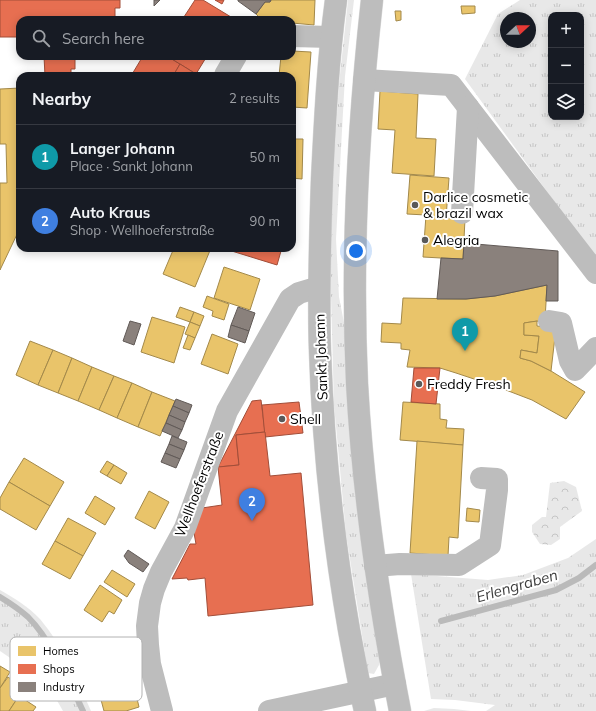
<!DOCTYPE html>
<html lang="en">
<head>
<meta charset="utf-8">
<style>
	body { margin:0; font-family:Mulish,sans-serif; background:#20242c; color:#f1f3f6 }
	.controls { position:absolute; right:12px; top:12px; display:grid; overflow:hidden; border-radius:8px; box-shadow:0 2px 10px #0003 }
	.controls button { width:36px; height:36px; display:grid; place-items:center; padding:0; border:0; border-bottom:1px solid #363941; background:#171b24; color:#f1f3f6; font:20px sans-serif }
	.compass { position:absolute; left:500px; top:12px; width:36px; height:36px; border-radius:50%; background:#171b24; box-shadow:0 2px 10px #0003; rotate:69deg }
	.you { position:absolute; left:356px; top:251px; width:14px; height:14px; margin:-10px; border:3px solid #fff; border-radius:50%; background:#1a73e8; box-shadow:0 0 0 6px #1a73e833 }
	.badge { display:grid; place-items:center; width:26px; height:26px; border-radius:50%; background:#0b8043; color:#fff; font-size:13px; font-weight:700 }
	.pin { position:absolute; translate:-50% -33px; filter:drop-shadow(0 1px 2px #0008) }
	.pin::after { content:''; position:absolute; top:21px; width:14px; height:12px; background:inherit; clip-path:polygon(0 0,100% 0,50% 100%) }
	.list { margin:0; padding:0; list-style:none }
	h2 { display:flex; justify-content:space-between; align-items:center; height:52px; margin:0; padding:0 16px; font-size:17px }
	h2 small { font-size:13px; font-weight:400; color:#9ea1a6 }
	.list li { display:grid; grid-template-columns:26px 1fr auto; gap:12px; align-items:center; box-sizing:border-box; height:64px; padding:0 16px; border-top:1px solid #363941 }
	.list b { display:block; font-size:15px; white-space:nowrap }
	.list p { margin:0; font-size:13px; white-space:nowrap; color:#9ea1a6 }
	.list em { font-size:13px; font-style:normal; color:#9ea1a6 }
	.icon { flex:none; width:22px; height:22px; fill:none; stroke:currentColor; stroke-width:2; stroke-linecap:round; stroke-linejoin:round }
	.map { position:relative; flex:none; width:596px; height:711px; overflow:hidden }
	.search { position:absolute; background:#171b24; box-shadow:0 2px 10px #0003; left:16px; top:16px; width:280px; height:44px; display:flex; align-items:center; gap:10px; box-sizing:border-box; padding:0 14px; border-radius:12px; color:#9ea1a6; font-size:15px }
	.panel { position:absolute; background:#171b24; box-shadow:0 2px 10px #0003; left:16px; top:72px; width:280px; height:180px; border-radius:12px }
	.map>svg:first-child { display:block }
	.grass { fill:url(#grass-tufts); fill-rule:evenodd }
	.forest { fill:url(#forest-crowns) }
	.homes { fill:#e9c46a; stroke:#a3894a }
	.shops { fill:#e76f51; stroke:#a24e39 }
	.industry { fill:#8a817c; stroke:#615a57 }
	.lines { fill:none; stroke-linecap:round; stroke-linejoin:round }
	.stream { stroke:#bababa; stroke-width:6 }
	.major-casing { stroke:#dbdbdb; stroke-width:23 }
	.minor { stroke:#bdbdbd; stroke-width:22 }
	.major { stroke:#bdbdbd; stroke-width:22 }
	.poi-dot { fill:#595959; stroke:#fff; stroke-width:1.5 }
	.labels { text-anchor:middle; stroke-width:4; stroke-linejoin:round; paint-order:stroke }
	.poi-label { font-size:14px; fill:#000; stroke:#fff; text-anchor:start }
	.street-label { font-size:14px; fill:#000; stroke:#fff }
	.water-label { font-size:15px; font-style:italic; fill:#3e3e3e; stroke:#fff }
	.key { fill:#fff; stroke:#b2b2b2; stroke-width:1 }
	.key-label { font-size:11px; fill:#000 }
</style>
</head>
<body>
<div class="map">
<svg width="596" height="711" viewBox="0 0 596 711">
	<defs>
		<pattern id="grass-tufts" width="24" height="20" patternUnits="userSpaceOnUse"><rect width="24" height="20" fill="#e8e8e8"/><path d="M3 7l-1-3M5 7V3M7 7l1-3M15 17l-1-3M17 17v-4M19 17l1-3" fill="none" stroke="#c5c5c5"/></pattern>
		<pattern id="forest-crowns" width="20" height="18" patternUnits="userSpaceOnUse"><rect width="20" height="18" fill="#e8e8e8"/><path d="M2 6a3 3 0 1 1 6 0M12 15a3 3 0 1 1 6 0" fill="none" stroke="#c5c5c5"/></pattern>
	</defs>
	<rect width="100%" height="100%" fill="#fff"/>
	<g class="grass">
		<path d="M348 0H354L345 76 336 239 339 297 345 328 380 655 379 665 374 674 368 673 346 534 334 405 330 261 333 176 339 84Z"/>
		<path d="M520 0H596V259L465 79 498 14ZM551 15H581V117H551ZM506 18H530V42H506Z"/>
		<path d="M596 539V711H486L495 705 455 700 431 699 411 574 488 580 523 575 568 558Z"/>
		<path d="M0 590C14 598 29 607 40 619 63 646 77 679 91 711H63L47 683 0 651Z"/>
		<path d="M434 708 454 709 471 711H424Z"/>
	</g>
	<path class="forest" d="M564 481 576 487 582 511 560 527V539L551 545 540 544 532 532V525L542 517H546L550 483Z"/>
	<g class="homes">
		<path d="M271 0H315L314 25 292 23V20H262L256 14 265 2H270Z"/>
		<path d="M461 6H475V13L462 14Z"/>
		<path d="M395 11H401V20L396 21Z"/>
		<path d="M292 51 311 52 307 108 292 107V76H279L281 56H292Z"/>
		<path d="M20 88V228L0 270V183H7L6 144H0V89Z"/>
		<path d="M380 91 418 94 416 138 436 139 434 176 392 173 395 130 378 129Z"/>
		<path d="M292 139H303L302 179 292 178Z"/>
		<path d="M410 175 449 178 446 218 465 219 463 259 441 258 423 257 426 215 407 214Z"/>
		<path d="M174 248H211L195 287 163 274Z"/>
		<path d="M224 267 260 279 250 310 214 298Z"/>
		<path d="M547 285 545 320 524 323V335L539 336 537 353 521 350 520 358 531 361 551 371 585 392 566 419 532 400 498 387 456 373 440 368 407 367 410 350 401 349V343L381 342 382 323 401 324 403 298 466 299 495 296Z"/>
		<path d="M207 296 229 304 224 320 212 316 213 311 203 307Z"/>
		<path d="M180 307 194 312 190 322 176 317Z"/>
		<path d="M194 312 204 316 200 326 190 322Z"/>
		<path d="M152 317 185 327 174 363 141 352Z"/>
		<path d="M537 321V326L556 328 551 371 531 361 520 358 521 350 537 353 539 336 524 335V323Z"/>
		<path d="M190 322 200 326 195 338 185 334Z"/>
		<path d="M212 334 238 344 228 374 201 364Z"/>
		<path d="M188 335 195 338 190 350 183 348Z"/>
		<path d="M30 341 53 350 38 385 16 375Z"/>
		<path d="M53 350 72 358 58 393 38 385Z"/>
		<path d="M72 358 92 367 78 401 58 393Z"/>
		<path d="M92 367 114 376 99 410 78 401Z"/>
		<path d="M114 376 132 383 117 418 99 410Z"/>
		<path d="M132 383 152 392 138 427 117 418Z"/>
		<path d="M152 392 175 401 160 436 138 427Z"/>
		<path d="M403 402 440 404V419L447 420 446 428 464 429 463 445 400 440Z"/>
		<path d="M417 441 463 445 458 538 449 537 448 556 410 553Z"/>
		<path d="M24 458 64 482 50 506 9 482Z"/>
		<path d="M107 461 114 465 107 476 100 472Z"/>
		<path d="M114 465 127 473 121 484 107 476Z"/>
		<path d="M9 482 50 506 36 530 0 509V498Z"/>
		<path d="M149 491 169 502 155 529 135 518Z"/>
		<path d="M95 496 115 508 105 525 85 513Z"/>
		<path d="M467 508 480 510 479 522 466 521Z"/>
		<path d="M68 518 96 533 83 556 55 541Z"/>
		<path d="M55 541 83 556 70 579 42 564Z"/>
		<path d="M112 570 135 584 127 597 104 582Z"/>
		<path d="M100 585 122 600 114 614 109 611 102 622 84 610Z"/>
		<path d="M0 666 10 672 0 688Z"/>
		<path d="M8 677 24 688 9 711H0V688Z"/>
		<path d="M134 686 139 707 126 711H104L100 696Z"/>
		<path d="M19 696 36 707 33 711H9Z"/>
	</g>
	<g class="shops">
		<path d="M0 0H120V8H115V20H20V37H0Z"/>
		<path d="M195 0H203L231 17 229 20H182Z"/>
		<path d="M215 0H224L222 4Z"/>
		<path d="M44 56H75V69H71V76H45Z"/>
		<path d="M143 56H167L180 64 173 76H131Z"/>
		<path d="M167 56H207L196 74Z"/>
		<path d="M180 64 196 74 195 76H173Z"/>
		<path d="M222 248H269L281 251 277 265Z"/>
		<path d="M414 368H440L436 404 411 402Z"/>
		<path d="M261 400 265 432 236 435 239 465 218 467 252 401Z"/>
		<path d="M299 402 303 433 265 437 262 405Z"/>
		<path d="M265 432 270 476 301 473 313 605 208 616 205 578 188 580 187 578 172 579 190 544H196L194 533 202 508 222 505 218 467 239 465 236 435Z"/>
	</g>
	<g class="industry">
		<path d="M154 0H160L154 6Z"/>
		<path d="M238 0H271L270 2H265L256 14 238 1Z"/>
		<path d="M464 243 558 251V301H546L547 285 495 296 466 299H437L441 258 463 259Z"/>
		<path d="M238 307 255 313 249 331 231 325Z"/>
		<path d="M130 321 141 324 134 345 123 341Z"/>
		<path d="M231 325 249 331 245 343 228 337Z"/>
		<path d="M176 399 192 405 189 413 173 406Z"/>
		<path d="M173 406 189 413 185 422 169 415Z"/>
		<path d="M169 415 185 422 182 430 166 423Z"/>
		<path d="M166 423 182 430 178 438 162 431Z"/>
		<path d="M172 436 187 442 184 450 169 444Z"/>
		<path d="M169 444 184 450 180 459 165 453Z"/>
		<path d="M165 453 180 459 176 468 161 462Z"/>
		<path d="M128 550 149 564 143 572 129 563 124 556Z"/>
	</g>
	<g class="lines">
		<g class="stream">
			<path d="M0 597C10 603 20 610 28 617 51 640 69 681 83 711"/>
			<path d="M441 621 556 590 579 578 596 565"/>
		</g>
		<g class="major-casing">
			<g id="major">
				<path d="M336 0C328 59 325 119 322 179 320 236 318 294 320 351 323 445 333 538 349 630 354 657 359 684 365 711"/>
				<path d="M372 0C358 127 351 256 357 384 363 494 379 603 400 711"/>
			</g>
		</g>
		<g class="minor">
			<path d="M292 36 331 37"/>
			<path d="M225 75 236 56"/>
			<path d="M364 80 451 85 596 273"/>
			<path d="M462 213 468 107"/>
			<path d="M549 321 561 323 570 361 575 370 596 348"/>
			<path d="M375 566 400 564 459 565 490 545 497 490V479L481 478"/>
			<path d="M162 711 150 664 148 645 147 626 150 603 154 589 161 572 185 528 227 411 290 299 299 293 319 287"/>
			<path d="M269 711 395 684"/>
		</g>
		<use href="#major" class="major"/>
	</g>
	<g class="poi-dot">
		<circle cx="415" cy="205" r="4"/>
		<circle cx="425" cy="240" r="4"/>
		<circle cx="419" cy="384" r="4"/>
		<circle cx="282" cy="419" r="4"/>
	</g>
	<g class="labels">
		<g class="poi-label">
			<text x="423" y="202">Darlice cosmetic<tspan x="423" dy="16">&amp; brazil wax</tspan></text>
			<text x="433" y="245">Alegria</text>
			<text x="427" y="389">Freddy Fresh</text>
			<text x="290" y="424">Shell</text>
		</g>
		<g class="street-label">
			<text transform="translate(321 357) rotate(-92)" y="5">Sankt Johann</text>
			<text transform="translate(199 484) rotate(-69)" y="5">Wellhoeferstraße</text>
		</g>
		<g class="water-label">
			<text transform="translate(517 586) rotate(-16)" y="5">Erlengraben</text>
		</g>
	</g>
	<rect x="10" y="637" width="132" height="64" rx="6" class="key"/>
	<rect x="18" y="646" width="18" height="10" fill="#e9c46a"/>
	<rect x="18" y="664" width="18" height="10" fill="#e76f51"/>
	<rect x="18" y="682" width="18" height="10" fill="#8a817c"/>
	<g class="key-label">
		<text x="43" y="655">Homes</text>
		<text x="43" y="673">Shops</text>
		<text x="43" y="691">Industry</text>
	</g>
</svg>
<div class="controls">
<button>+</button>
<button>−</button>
<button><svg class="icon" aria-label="layers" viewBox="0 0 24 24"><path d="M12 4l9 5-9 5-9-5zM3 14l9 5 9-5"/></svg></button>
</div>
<svg class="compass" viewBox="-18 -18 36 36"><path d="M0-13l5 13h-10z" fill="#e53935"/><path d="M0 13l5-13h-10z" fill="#9ea1a6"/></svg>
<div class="you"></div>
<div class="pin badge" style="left:465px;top:351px;background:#0f9aa8">1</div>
<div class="pin badge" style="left:252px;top:521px;background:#3f7fe0">2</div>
<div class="search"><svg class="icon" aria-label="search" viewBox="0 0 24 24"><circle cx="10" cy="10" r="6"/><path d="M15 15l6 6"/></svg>Search here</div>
<section class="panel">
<h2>Nearby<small>2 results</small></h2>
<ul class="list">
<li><span class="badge" style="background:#0f9aa8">1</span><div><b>Langer Johann</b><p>Place · Sankt Johann</p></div><em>50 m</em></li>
<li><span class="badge" style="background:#3f7fe0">2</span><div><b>Auto Kraus</b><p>Shop · Wellhoeferstraße</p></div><em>90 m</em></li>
</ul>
</section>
</div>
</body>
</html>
